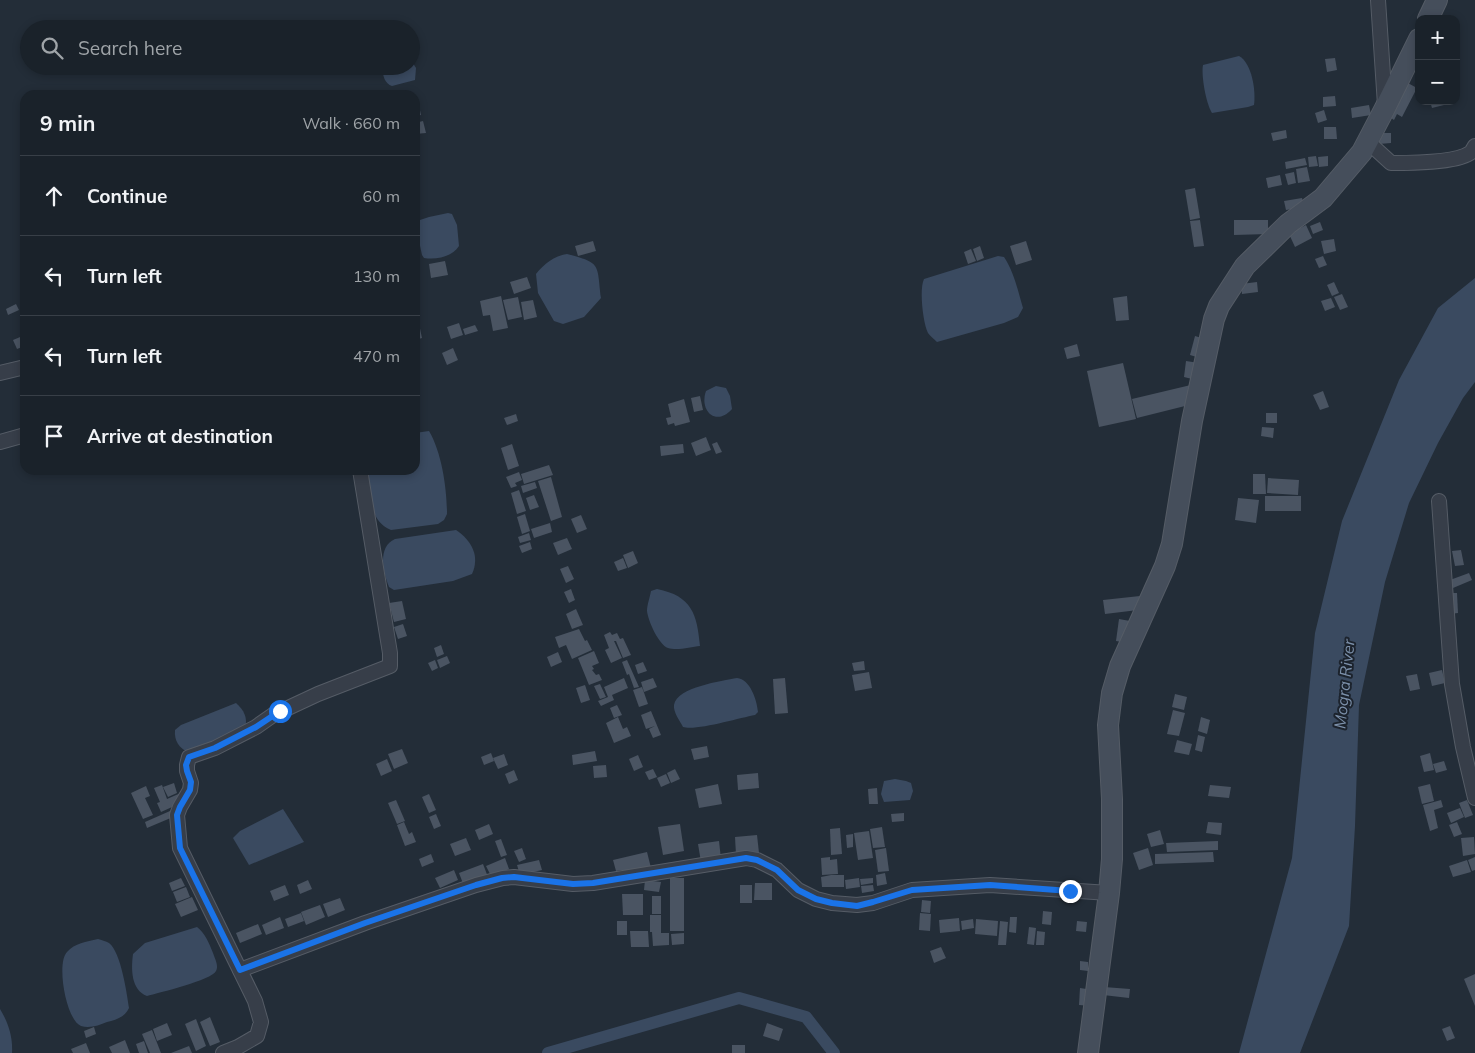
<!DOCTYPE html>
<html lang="en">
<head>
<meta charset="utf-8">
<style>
	body { margin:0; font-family:Mulish,sans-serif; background:#232a32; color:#f1f3f6 }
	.controls { position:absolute; right:15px; top:15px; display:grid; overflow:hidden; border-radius:10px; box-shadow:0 2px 8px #0003 }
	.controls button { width:45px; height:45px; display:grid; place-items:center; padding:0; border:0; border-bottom:1px solid #383f47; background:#1a222a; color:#f1f3f6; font:25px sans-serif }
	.stop { position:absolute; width:15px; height:15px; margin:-11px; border:4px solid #1a73e8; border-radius:50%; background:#fff }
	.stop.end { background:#1a73e8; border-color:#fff; box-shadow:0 1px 5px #0008 }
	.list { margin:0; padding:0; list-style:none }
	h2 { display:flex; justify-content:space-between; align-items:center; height:65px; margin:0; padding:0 20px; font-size:21px }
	h2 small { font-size:16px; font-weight:400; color:#9fa4a8 }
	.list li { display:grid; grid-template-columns:32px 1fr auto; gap:15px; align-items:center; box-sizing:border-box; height:80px; padding:0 20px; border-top:1px solid #383f47 }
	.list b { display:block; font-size:19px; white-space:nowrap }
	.list em { font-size:16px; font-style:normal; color:#9fa4a8 }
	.icon { flex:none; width:28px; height:28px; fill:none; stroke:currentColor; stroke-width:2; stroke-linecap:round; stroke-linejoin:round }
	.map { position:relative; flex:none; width:1475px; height:1053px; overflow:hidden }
	.search { position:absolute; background:#1a222a; box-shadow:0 2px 8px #0003; left:20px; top:20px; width:400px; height:55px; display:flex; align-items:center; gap:12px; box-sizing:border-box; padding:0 18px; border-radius:28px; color:#9fa4a8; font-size:19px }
	.panel { position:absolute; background:#1a222a; box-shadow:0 2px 8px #0003; left:20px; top:90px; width:400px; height:385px; border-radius:15px }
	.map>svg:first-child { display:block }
	.water { fill:#3a4a60 }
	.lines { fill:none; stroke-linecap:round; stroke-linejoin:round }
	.canal { stroke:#3a4a60; stroke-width:12 }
	.building { fill:#4a5462 }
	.street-casing { stroke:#555c66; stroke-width:16 }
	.secondary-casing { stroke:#555c66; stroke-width:22 }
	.street { stroke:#373e49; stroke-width:14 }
	.secondary { stroke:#454e5b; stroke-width:20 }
	.route { stroke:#1a73e8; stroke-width:6 }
	.labels { text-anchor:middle; stroke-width:4; stroke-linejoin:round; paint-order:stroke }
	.water-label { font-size:16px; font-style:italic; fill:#7c90aa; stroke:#1c232d }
</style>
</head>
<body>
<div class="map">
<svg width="1475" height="1053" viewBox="0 0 1475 1053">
	<rect width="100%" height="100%" fill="#232d38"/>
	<g class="water">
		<path d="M1239 56C1252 63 1256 91 1254 105L1248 107 1212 113C1206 104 1201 75 1203 65Z"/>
		<path d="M411 60 416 68 415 80 392 86C385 84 382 75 383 68L385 66H411Z"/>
		<path d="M448 213 452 214 457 225 459 246C452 257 436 260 424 258L422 255 416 227 417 221 429 217Z"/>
		<path d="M567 254C601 263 597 263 601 298L584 317 563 324 554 321 538 293 536 274C544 264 554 256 567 254Z"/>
		<path d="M998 256 1004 257C1014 272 1018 291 1023 308L1018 317 1004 323 937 342C934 339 930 336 928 333 923 323 919 289 924 279Z"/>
		<path d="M1475 278V382L1463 398 1438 443 1409 503 1385 582 1359 705 1355 826 1349 926 1300 1053H1239L1292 858 1315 633 1342 521 1399 380 1438 308Z"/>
		<path d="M716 386 726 388 730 396 732 409C716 427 699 411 706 391Z"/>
		<path d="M429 431C442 453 447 489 447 514L444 520 438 524 391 530C368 521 370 491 367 470H415V433Z"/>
		<path d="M456 530C472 541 480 556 472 574L453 581 394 590 389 587C383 572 377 547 395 539Z"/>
		<path d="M657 589C692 596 697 614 700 646 691 647 677 651 668 648 659 645 648 621 647 611 647 605 650 597 651 591Z"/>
		<path d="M737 678C750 679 757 700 758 712L755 715C739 718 696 731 683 727 680 721 673 712 674 705 677 687 722 681 737 678Z"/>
		<path d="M236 703C244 710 248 718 245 728L189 753C179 748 174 741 175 730L181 725Z"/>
		<path d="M895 779 906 781 911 783 913 791 910 800 884 802 881 794 884 781Z"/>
		<path d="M283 809 304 842 249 865 233 838 240 831Z"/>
		<path d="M197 927C205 933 209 943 213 953 215 959 219 966 216 971 212 980 158 993 147 996 131 990 131 969 133 954L145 943Z"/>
		<path d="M98 939C101 940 106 941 109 943 121 952 127 994 129 1008 125 1017 116 1020 107 1022 99 1025 90 1029 81 1026 66 1020 56 963 67 952 75 943 86 942 98 939Z"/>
		<path d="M0 1009C8 1022 13 1037 12 1053H0Z"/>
	</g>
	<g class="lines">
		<path class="canal" d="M548 1053 739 998 806 1017 834 1053"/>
	</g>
	<g class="building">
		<path d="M1335 58 1337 70 1327 72 1325 59Z"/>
		<path d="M1406 82 1417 88 1402 117 1397 114 1394 120 1388 116Z"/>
		<path d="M1335 96 1336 106 1323 107V97Z"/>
		<path d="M418 101 421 115 415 116V102Z"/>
		<path d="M1430 101H1447L1448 104 1432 108Z"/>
		<path d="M1369 105 1371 115 1352 118 1351 108Z"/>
		<path d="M1324 110 1327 120 1318 123 1315 113Z"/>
		<path d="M423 121 426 133 415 134V123Z"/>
		<path d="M1324 127H1336L1337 139H1324Z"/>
		<path d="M1286 130 1287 138 1273 141 1271 133Z"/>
		<path d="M1379 133H1391V143L1379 144Z"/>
		<path d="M1316 156 1318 166 1309 167 1308 157Z"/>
		<path d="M1328 156V166L1319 167 1318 157Z"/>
		<path d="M1305 158 1307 165 1286 169 1285 162Z"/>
		<path d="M1307 167 1310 181 1298 183 1296 169Z"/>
		<path d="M1294 172 1296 183 1288 185 1285 174Z"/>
		<path d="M1280 175 1282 185 1268 188 1266 178Z"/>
		<path d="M1195 188 1200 218 1190 220 1185 190Z"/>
		<path d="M1302 198 1304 207 1286 210 1284 201Z"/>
		<path d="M1200 220 1204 246 1194 247 1190 221Z"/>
		<path d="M1234 220H1268V234L1234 235Z"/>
		<path d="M1320 222 1323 230 1313 234 1310 226Z"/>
		<path d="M1306 225 1312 238 1295 247 1289 234Z"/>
		<path d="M1334 239 1336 251 1324 254 1321 241Z"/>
		<path d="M593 241 596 251 578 256 575 246Z"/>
		<path d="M1026 241 1032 260 1016 265 1010 246Z"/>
		<path d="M980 246 984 258 977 261 973 249Z"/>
		<path d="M971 249 976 261 968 264 964 252Z"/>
		<path d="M1323 256 1327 265 1319 268 1315 259Z"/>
		<path d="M445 261 448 275 431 278 429 264Z"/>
		<path d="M527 277 531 288 514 294 510 282Z"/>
		<path d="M1257 282 1258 292 1242 294 1241 284Z"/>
		<path d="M1334 282 1339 293 1332 296 1327 285Z"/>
		<path d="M1342 294 1348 307 1340 310 1334 297Z"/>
		<path d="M501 296 508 328 493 331 490 315 483 316 480 301Z"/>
		<path d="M1127 296 1129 320 1116 321 1113 298Z"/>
		<path d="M518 297 522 317 508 320 503 300Z"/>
		<path d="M1331 298 1335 307 1325 311 1321 301Z"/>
		<path d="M533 300 537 317 524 320 521 302Z"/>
		<path d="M16 304 19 310 8 315 6 309Z"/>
		<path d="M459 323 463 335 451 339 447 327Z"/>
		<path d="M415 324H419L422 338 415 340Z"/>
		<path d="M475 325 478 331 465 335 463 329Z"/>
		<path d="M25 335V346L17 349 13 340Z"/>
		<path d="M1195 336 1205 339 1200 358 1190 355Z"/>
		<path d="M1077 344 1080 356 1067 359 1064 348Z"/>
		<path d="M453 348 458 360 447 365 442 353Z"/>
		<path d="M1186 361 1199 363 1196 380 1184 377Z"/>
		<path d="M1123 363 1136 419 1099 427 1087 371Z"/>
		<path d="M1195 384 1189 405 1137 418 1132 399Z"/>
		<path d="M1323 391 1329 407 1320 410 1313 395Z"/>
		<path d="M700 396 703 410 694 412 691 398Z"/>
		<path d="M684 399 690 422 675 426 674 423 668 425 666 418 671 417 668 404Z"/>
		<rect x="1266" y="413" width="11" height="10"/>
		<path d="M516 414 518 421 507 425 504 418Z"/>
		<path d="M1262 427 1274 428 1273 438 1261 436Z"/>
		<path d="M706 437 711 450 696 456 691 443Z"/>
		<path d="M717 442 722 452 716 454 712 444Z"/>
		<path d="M512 444 519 466 508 470 501 448Z"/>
		<path d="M683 444 684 453 661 456 660 446Z"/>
		<path d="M549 465 553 475 524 484 521 474Z"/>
		<path d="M519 472 522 480 515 483 517 486 511 488 506 477Z"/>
		<path d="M1253 474H1265L1266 494H1253Z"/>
		<path d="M551 477 562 517 551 521 538 481Z"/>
		<path d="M1268 478 1299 480 1298 495 1267 493Z"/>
		<path d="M535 482 537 488 523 493 521 486Z"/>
		<path d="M519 490 526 511 517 514 511 493Z"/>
		<path d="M534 495 539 507 530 510 526 498Z"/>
		<rect x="1265" y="496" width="36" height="15"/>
		<path d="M1238 498 1259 500 1256 523 1235 520Z"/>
		<path d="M525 514 530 531 522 534 517 517Z"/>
		<path d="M581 515 587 529 577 533 571 519Z"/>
		<path d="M550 523 552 532 534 538 531 529Z"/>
		<path d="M529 533 531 540 520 543 518 537Z"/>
		<path d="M567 538 572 549 558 555 553 543Z"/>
		<path d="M530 542 532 549 522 553 519 546Z"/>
		<path d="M1461 550 1464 565 1455 566 1452 551Z"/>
		<path d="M633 551 638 563 628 568 623 555Z"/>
		<path d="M623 558 627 568 618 571 614 562Z"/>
		<path d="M568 566 574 579 566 583 560 569Z"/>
		<path d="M1469 573 1472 580 1453 588 1450 580Z"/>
		<path d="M571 589 575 600 569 603 564 592Z"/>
		<path d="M1449 593H1457L1458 613 1450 614Z"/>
		<path d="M1140 596 1138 610 1105 614 1103 600Z"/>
		<path d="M402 601 406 619 394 622 389 603Z"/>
		<path d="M576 609 583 625 572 629 566 614Z"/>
		<path d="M1119 619 1130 621 1127 643 1116 641Z"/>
		<path d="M403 624 407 636 398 639 394 627Z"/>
		<path d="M579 629 585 641 587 640 592 650 572 659 566 645 559 648 555 637Z"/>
		<path d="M610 632 612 635 617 633 620 639 623 638 631 655 623 658 616 641H614L622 658 611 663 605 650 609 648 604 635Z"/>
		<path d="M441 645 444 654 437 657 434 648Z"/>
		<path d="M594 651 599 663 592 666 594 669 592 670 596 675 599 674 602 680 589 685 578 658Z"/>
		<path d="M558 652 562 662 551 667 547 657Z"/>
		<path d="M447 656 450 663 440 668 437 660Z"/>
		<path d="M435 660 438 668 432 671 428 663Z"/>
		<path d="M627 660 639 687 634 688 629 674 627 675 622 662Z"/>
		<path d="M864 661 865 670 854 671 852 663Z"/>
		<path d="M643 662 647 671 638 674 635 665Z"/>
		<path d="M1442 670 1445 683 1432 686 1429 673Z"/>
		<path d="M869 672 872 688 855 691 852 675Z"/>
		<path d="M1417 674 1420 689 1410 691 1406 676Z"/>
		<path d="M624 678 628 688 612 695 614 700 601 706 598 701 608 697 604 687Z"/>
		<path d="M653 678 657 687 644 692 641 682Z"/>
		<path d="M785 678 788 713 775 714 773 679Z"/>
		<path d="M600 684 606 697 600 699 594 686Z"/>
		<path d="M585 685 590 700 581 703 576 688Z"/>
		<path d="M642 687 648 704 639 707 633 690Z"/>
		<path d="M1175 694 1187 697 1184 710 1172 707Z"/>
		<path d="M617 705 622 715 614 718 610 708Z"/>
		<path d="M1173 710 1185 713 1179 736 1167 734Z"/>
		<path d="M651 711 661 735 653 738 649 729 655 726 646 729 641 715Z"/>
		<path d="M618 717 623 729 627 727 631 736 614 743 606 723Z"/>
		<path d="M1201 717 1210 720 1207 734 1198 731Z"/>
		<path d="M1198 735 1205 737 1202 752 1195 750Z"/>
		<path d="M1177 740 1192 744 1189 755 1174 752Z"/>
		<path d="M707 746 709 757 694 760 691 749Z"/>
		<path d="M402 749 408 763 394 769 388 754Z"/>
		<path d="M595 751 597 761 573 765 572 755Z"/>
		<path d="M491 753 494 761 484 765 481 757Z"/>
		<path d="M1430 753 1434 770 1424 772 1420 756Z"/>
		<path d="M504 754 508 765 498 769 493 758Z"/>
		<path d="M638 755 643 767 634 771 629 759Z"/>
		<path d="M387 759 392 771 381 776 376 764Z"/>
		<path d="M1444 761 1447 770 1436 773 1433 764Z"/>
		<path d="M606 765 607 777 594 778 593 766Z"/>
		<path d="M653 769 657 777 649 780 645 772Z"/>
		<path d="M675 769 680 779 671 783 667 773Z"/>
		<path d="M514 770 518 780 509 784 505 774Z"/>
		<path d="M758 773 759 788 738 790 737 775Z"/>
		<path d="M666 774 670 783 661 787 657 778Z"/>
		<path d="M174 783 177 793 168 797 163 787Z"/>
		<path d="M718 784 722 804 699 808 695 789Z"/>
		<path d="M1430 784 1434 801 1422 804 1418 787Z"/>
		<path d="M162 785 167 799 183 792 181 803 161 812 157 803 160 802 154 788Z"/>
		<path d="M1210 785 1231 787 1229 798 1208 796Z"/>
		<path d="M146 786 150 796 145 798 153 815 143 819 131 793Z"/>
		<path d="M877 788 878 804H869L868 789Z"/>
		<path d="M429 794 436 810 429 813 422 797Z"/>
		<path d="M396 800 405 821 397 824 388 803Z"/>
		<path d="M1441 800 1443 807 1434 810 1438 828 1430 831 1423 805Z"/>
		<path d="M1467 800 1473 815 1465 818 1459 803Z"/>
		<path d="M1460 808 1464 817 1451 823 1447 813Z"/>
		<path d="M170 811 173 817 147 828 145 822Z"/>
		<path d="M904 813V821L892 822 891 814Z"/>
		<path d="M436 814 441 826 434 829 429 817Z"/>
		<path d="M404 822 409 834 412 832 416 842 405 846 397 825Z"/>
		<path d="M1208 822 1222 823 1221 835 1206 833Z"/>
		<path d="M1457 822 1462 834 1454 837 1449 825Z"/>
		<path d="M489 824 493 834 479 840 475 830Z"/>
		<path d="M680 824 684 851 663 855 658 827Z"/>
		<path d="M882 827 885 847 873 848 870 829Z"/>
		<path d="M840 828 842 854 831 855 830 829Z"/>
		<path d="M1160 830 1164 844 1151 847 1147 834Z"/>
		<path d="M869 831 873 858 858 860 854 833Z"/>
		<path d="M853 834V847L847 848 846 835Z"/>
		<path d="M757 835 759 853 736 855 735 837Z"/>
		<path d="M1474 837 1475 854 1463 856 1461 838Z"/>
		<path d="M466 838 471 850 455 856 450 844Z"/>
		<path d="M501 839 507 855 501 857 495 841Z"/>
		<path d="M719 841 721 859 701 862 698 844Z"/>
		<path d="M1218 841V850L1167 852 1166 843Z"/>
		<path d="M522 848 526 859 519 862 514 851Z"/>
		<path d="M886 848 889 871 878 872 875 850Z"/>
		<path d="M1148 848 1153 865 1139 870 1133 853Z"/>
		<path d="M647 852 651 868 623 874 622 870 616 871 613 860Z"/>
		<path d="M1213 852 1214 862 1155 864V854Z"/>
		<path d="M431 854 434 862 422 867 419 859Z"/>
		<path d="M830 857V860L837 859 838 874 822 875 821 858Z"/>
		<path d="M1475 857V870L1472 871 1468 860Z"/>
		<path d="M505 858 509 869 491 876 486 866Z"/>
		<path d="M539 860 542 870 520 875 517 865Z"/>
		<path d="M1467 860 1471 872 1453 877 1449 866Z"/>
		<path d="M483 864 488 877 464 886 459 873Z"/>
		<path d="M454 870 458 880 440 888 435 878Z"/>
		<path d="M885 873 887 884 877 886 876 875Z"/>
		<path d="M831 875H844V887H822L821 877Z"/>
		<path d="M181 878 185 886 172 891 169 883Z"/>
		<rect x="670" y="878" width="14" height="53"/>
		<path d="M859 878 860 887 846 889 845 880Z"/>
		<path d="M873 878V883L861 885 860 879Z"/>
		<path d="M308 880 312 889 300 894 297 885Z"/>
		<path d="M645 880 661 882 659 892 644 890Z"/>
		<path d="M755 883H772V900H754Z"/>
		<path d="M285 885 289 895 274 901 270 891Z"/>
		<rect x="740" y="885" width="12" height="18"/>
		<path d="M873 885 874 891 862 893 861 886Z"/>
		<path d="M186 887 190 897 177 902 173 892Z"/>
		<path d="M622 894H643V915H623Z"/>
		<rect x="652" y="896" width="9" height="18"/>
		<path d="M192 897 198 910 181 917 175 904Z"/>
		<path d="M340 898 345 910 328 917 323 904Z"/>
		<path d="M922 900 931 901 930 913 921 912Z"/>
		<path d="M320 905 325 917 306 925 301 912Z"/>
		<path d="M1043 911 1052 912 1051 925 1042 924Z"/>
		<path d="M301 913 304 921 288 927 285 919Z"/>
		<path d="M920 913 931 914 930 931 919 930Z"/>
		<path d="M650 915H661V933H669V945L653 946 652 932H650Z"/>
		<path d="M280 917 284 928 266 935 262 925Z"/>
		<path d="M1010 917H1017L1016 933 1009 932Z"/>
		<path d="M959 918 960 931 940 933 939 920Z"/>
		<path d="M973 919 974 928 962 930 961 921Z"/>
		<path d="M976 919 998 921 997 936 975 934Z"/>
		<rect x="617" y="921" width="10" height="14"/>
		<path d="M1000 921 1008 922 1006 945H998Z"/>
		<path d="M1077 921 1087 922 1086 932 1076 931Z"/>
		<path d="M258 924 262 934 240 943 236 933Z"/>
		<path d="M1029 927 1036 928 1034 945 1027 944Z"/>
		<path d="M630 931H648L649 947H631Z"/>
		<path d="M1037 931 1045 932 1044 945H1036Z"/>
		<path d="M684 933V944L672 945 671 934Z"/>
		<path d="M941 947 946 958 934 963 930 951Z"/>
		<path d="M1080 961 1088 962V971L1080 970Z"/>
		<path d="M1475 974V1006L1464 979Z"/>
		<path d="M1104 987 1130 989 1129 998 1103 995Z"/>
		<path d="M1080 988 1093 990 1092 1006 1079 1005Z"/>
		<path d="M210 1017 220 1042 210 1046 200 1022Z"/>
		<path d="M196 1019 206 1046 196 1051 185 1024Z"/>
		<path d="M167 1023 172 1035 157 1041 153 1029Z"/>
		<path d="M767 1023 783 1029 779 1041 763 1036Z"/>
		<path d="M1450 1026 1455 1038 1447 1041 1442 1029Z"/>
		<path d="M94 1027 96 1034 86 1038 84 1031Z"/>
		<path d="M152 1030 161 1053H150L142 1034Z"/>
		<path d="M125 1040 130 1053H112L109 1047Z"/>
		<path d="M144 1041 148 1053H139L136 1044Z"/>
		<path d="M86 1043 90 1053H73L71 1049Z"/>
		<rect x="732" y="1045" width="13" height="8"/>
		<path d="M189 1046 192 1053H171Z"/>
	</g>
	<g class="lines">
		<g class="street-casing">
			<g id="street">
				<path d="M1378 0 1385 105"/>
				<path d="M1368 142 1391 163C1409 163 1456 163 1470 153 1472 152 1474 147 1475 146"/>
				<path d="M0 373 25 367"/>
				<path d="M0 442 25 435"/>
				<path d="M1439 501 1452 684 1463 747 1475 798"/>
				<path d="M240 970 365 923 476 885 503 878 514 877 573 884 593 883 746 858 757 860 777 870 798 890 816 899 832 903 857 905 873 903 912 890 990 885 1109 893"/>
				<path d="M223 1053 238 1047 257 1036 261 1022 255 1001 180 848 177 815 180 807 190 790 191 783 187 771V765L189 757 215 748 256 727 273 715 318 694 390 666V653L360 470"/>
			</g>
		</g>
		<g class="secondary-casing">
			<g id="secondary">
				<path d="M1428 19 1437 0"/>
				<path d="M1088 1053 1109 893 1112 859V799L1108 725 1112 693 1120 666 1165 566 1172 544 1192 421 1214 319 1219 306 1245 266 1288 224 1323 198 1362 152 1385 108 1419 39"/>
			</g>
		</g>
		<use href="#street" class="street"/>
		<use href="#secondary" class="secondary"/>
	</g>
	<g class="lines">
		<path class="route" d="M280 711 256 727 215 748 189 757 186 765 187 771 191 782 190 790 180 807 177 815 180 848 240 970 365 923 476 885 502 878 514 877 573 884 593 883 746 858 757 860 777 870 798 890 816 899 832 903 857 906 873 902 912 890 990 885 1070 891"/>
	</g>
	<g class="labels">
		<g class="water-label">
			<text transform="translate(1344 684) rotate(-84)" y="6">Mogra River</text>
		</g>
	</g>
</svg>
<div class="controls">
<button>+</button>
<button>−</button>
</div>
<div class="stop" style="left:280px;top:711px"></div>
<div class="stop end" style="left:1070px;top:891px"></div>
<div class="search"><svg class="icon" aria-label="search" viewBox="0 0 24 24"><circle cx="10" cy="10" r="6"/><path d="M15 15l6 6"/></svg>Search here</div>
<section class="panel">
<h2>9 min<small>Walk · 660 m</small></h2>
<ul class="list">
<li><svg class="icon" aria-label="ahead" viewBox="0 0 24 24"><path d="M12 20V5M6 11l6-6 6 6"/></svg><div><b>Continue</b></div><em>60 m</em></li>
<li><svg class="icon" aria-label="left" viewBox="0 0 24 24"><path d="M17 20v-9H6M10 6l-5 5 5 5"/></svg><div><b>Turn left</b></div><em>130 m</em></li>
<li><svg class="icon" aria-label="left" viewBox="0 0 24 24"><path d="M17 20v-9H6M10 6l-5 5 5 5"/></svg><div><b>Turn left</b></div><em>470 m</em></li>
<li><svg class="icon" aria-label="arrive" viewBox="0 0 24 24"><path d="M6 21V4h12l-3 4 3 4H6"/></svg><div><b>Arrive at destination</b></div></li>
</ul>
</section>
</div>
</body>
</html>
